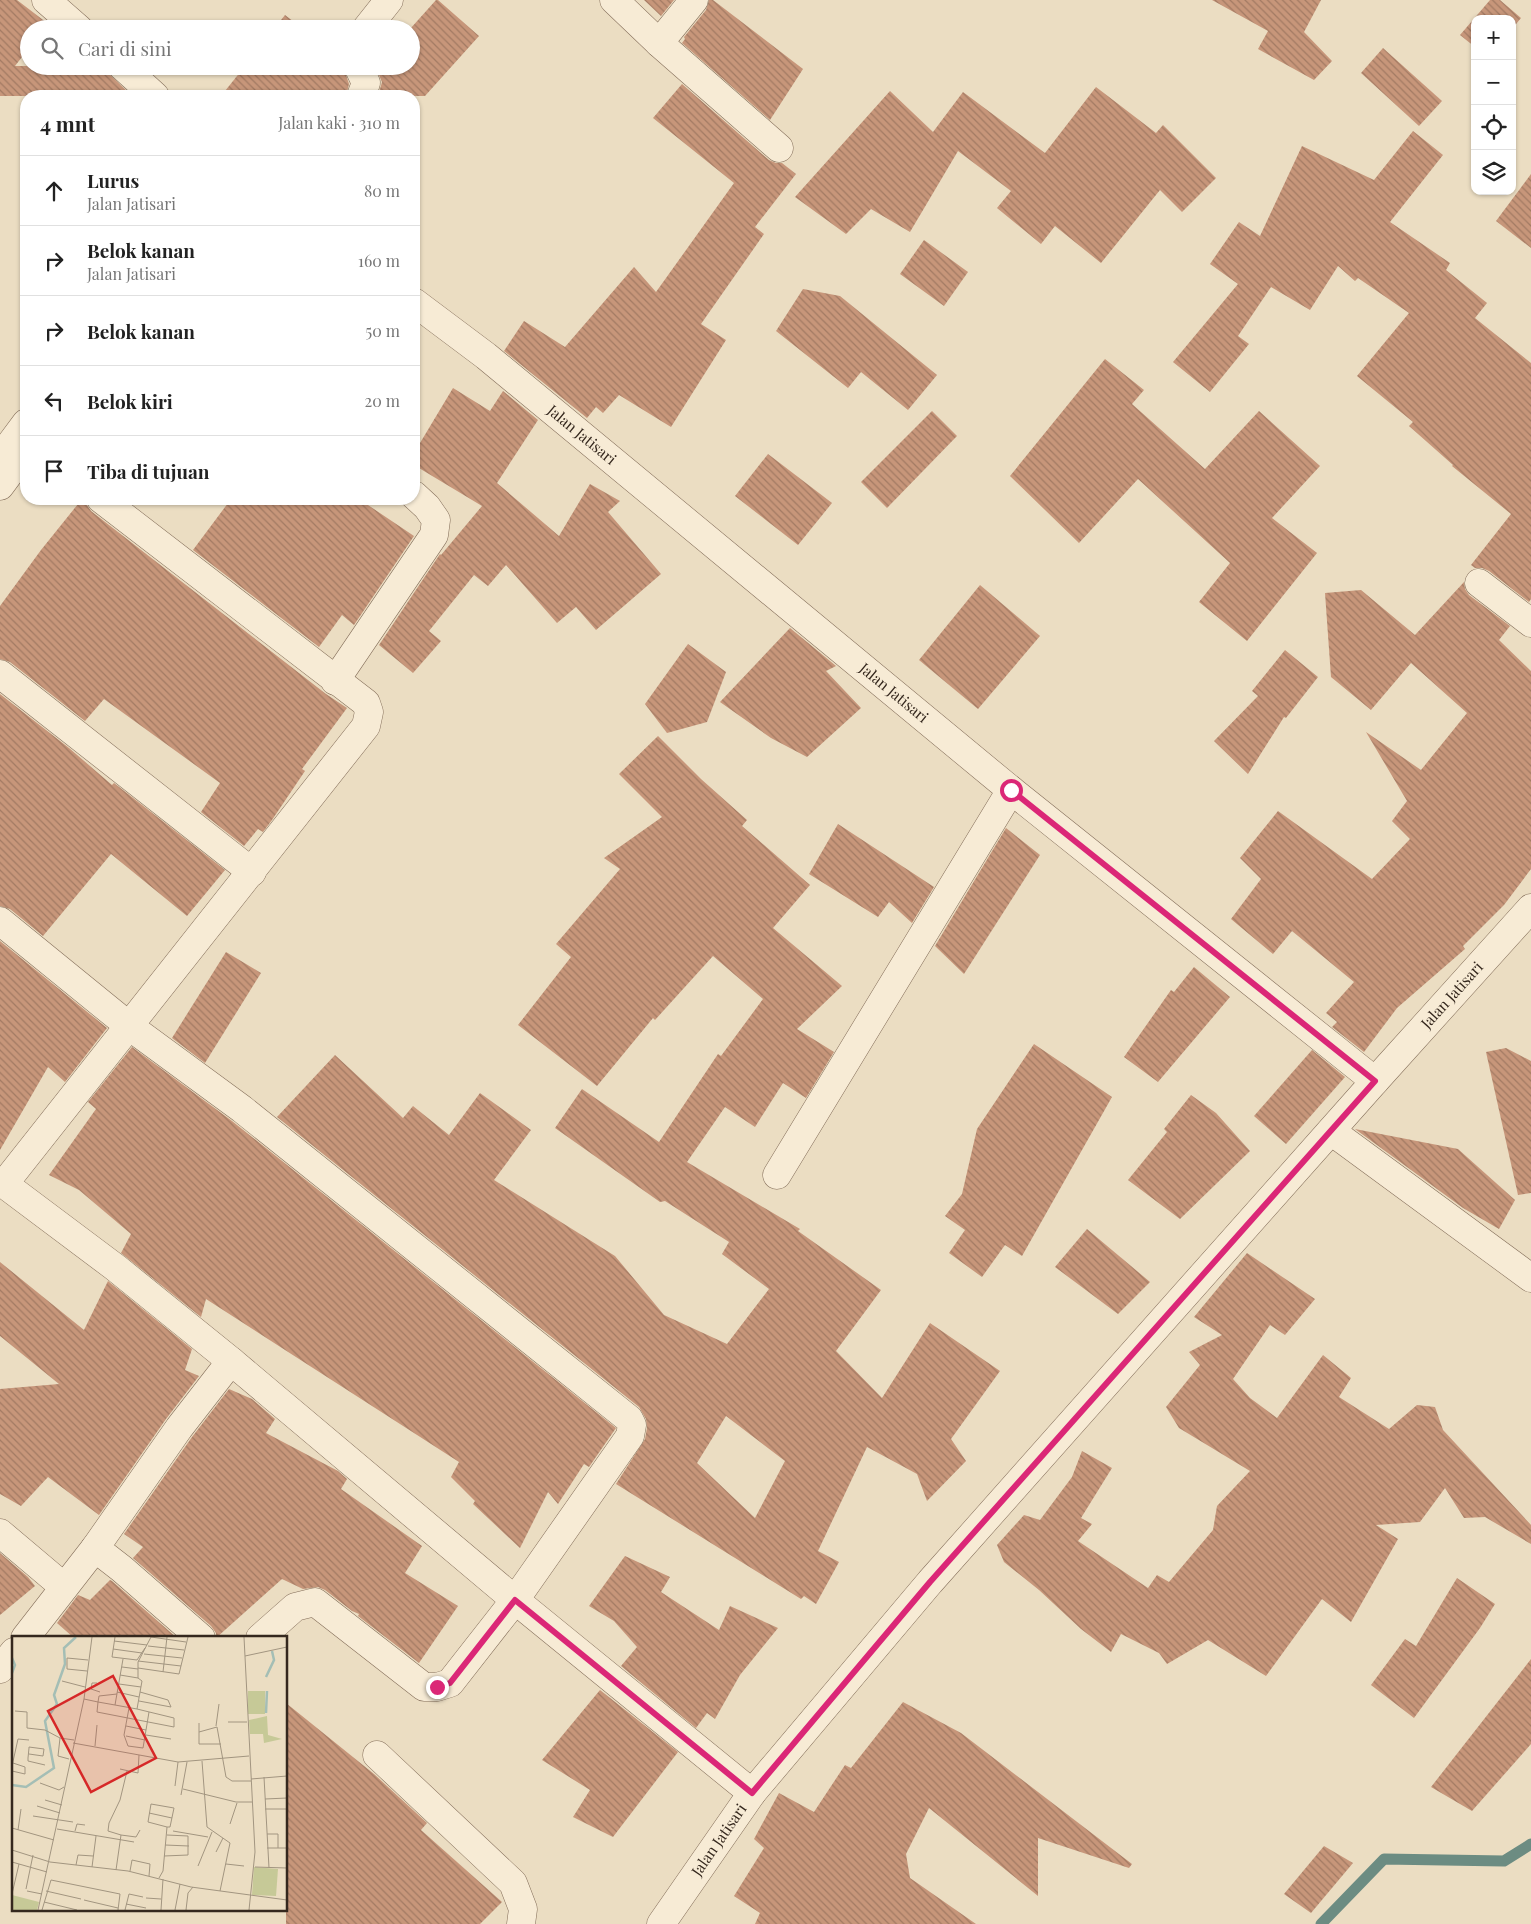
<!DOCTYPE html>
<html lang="id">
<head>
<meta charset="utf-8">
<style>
	body { margin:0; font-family:"Playfair Display",serif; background:#f6f6f6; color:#222 }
	.controls { position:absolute; right:15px; top:15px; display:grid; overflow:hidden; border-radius:10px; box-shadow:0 1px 4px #0004 }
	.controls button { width:45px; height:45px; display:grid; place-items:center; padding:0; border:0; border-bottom:1px solid #e0e0e0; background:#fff; color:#222; font:25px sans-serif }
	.stop { position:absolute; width:15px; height:15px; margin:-11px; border:4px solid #db2777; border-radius:50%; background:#fff }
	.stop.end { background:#db2777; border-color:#fff; box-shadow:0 1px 5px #0008 }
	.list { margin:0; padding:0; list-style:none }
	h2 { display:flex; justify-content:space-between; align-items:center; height:65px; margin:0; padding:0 20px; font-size:21px }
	h2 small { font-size:16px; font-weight:400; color:#767676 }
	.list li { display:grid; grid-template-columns:32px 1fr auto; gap:15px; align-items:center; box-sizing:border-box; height:70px; padding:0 20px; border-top:1px solid #e0e0e0 }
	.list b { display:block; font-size:19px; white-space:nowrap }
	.list p { margin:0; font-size:16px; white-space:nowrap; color:#767676 }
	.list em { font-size:16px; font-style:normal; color:#767676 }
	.icon { flex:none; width:28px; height:28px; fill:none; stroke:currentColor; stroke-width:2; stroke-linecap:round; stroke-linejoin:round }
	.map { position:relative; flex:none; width:1531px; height:1924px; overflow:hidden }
	.search { position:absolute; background:#fff; box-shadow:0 1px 4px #0004; left:20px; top:20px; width:400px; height:55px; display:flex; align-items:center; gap:12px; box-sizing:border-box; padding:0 18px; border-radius:28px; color:#767676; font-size:19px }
	.panel { position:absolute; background:#fff; box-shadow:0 1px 4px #0004; left:20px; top:90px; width:400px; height:415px; border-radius:20px }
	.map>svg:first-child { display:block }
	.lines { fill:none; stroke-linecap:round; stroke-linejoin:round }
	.stream { stroke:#6c8c82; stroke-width:11 }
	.building { fill:url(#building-back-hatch); fill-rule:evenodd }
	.minor-casing { stroke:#846e5a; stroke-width:29 }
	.tertiary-casing { stroke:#846e5a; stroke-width:29 }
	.minor { stroke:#f7ebd5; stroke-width:28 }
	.tertiary { stroke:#f7ebd5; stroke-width:28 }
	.route { stroke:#db2777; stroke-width:6 }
	.labels { text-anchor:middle; stroke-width:4.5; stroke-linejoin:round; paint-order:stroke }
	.street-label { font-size:15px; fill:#35281e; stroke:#f3e7d1 }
	.inset-river { fill:none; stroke:#a4beb5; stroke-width:2.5 }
	.inset-road { fill:none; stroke:#a29580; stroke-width:1 }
	.view { fill:#d62828; fill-opacity:0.15; stroke:#d62828; stroke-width:2.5 }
	.inset-edge { fill:none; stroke:#35281e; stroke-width:2.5 }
</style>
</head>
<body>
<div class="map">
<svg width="1531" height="1924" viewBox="0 0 1531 1924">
	<defs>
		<pattern id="building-back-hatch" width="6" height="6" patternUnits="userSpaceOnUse" patternTransform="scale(1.25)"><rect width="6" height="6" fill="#c7967a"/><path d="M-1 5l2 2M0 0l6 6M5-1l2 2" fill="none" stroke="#a27a63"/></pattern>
	</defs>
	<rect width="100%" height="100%" fill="#ebddc2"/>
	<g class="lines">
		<path class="stream" d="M1321 1924 1384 1859 1504 1861 1531 1844"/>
	</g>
	<g class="building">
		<path d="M0 0H17L47 23 43 29H29V48L15 66H101L132 96H0Z"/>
		<path d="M436 0H438L479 36 425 96H378L382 82 375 66H411L410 29Z"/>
		<path d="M644 0H674L661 16Z"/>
		<path d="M709 0H713L803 69 770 120 682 43 685 39 684 37 706 10Z"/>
		<path d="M1212 0H1321L1304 32 1332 61 1314 80 1258 49 1268 31Z"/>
		<path d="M1490 0H1500L1521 18 1512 29V19H1475V47L1460 35Z"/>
		<path d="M285 15 303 29H274Z"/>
		<path d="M1383 48 1442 101 1419 126 1361 73Z"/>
		<path d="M245 66H343L349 84 346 96H221Z"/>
		<path d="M682 84 769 160 776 163H782L796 174 755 227 764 234 701 324 726 340 671 427 619 395 603 413 596 407 587 418 504 351 524 321 565 347 634 267 656 292 734 183 653 118Z"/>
		<path d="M1096 87 1156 133 1163 125 1216 178 1182 212 1160 190 1101 263 1055 226 1041 244 997 208 1011 191 958 151 910 232 871 209 846 234 795 197 890 91 933 132 963 92 1045 153Z"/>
		<path d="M1413 131 1443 155 1390 222 1450 263 1446 270 1487 303 1475 318 1531 363V599L1529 602 1489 571 1482 568H1475L1471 565 1511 514 1452 466 1453 465 1409 426 1413 422 1357 376 1409 313 1358 278 1355 281 1338 266 1310 310 1271 287 1238 336 1249 344 1210 392 1173 362 1238 284 1210 264 1239 222 1260 236 1302 146 1374 180Z"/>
		<path d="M1531 174V248L1496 221Z"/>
		<path d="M924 240 968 272 944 306 900 274Z"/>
		<path d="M803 289 840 296 937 375 908 410 861 372 848 388 776 331Z"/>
		<path d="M1105 359 1144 390 1132 404 1205 469 1259 411 1320 466 1272 518 1317 553 1247 641 1199 602 1230 563 1138 479 1079 543 1010 476Z"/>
		<path d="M453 388 490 411 503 391 538 420 497 483 559 536 590 484 620 501 608 512 661 574 596 630 576 607 557 623 506 565 488 586 474 575 429 631 441 641 413 673 379 645 440 554 441 555 482 506 414 465V453Z"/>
		<path d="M932 411 957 436 887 508 861 482Z"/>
		<path d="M768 454 832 503 798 545 735 496Z"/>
		<path d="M82 499H86L87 505 91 511 326 694 347 708 302 769 305 771 272 820 263 832 258 829 244 846 201 812 220 783 104 699 85 721 10 662 0 659V606L41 550Z"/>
		<path d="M231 499H359L414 536 354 625 342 615 319 647 193 550Z"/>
		<path d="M1464 582 1465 589 1469 595 1510 626 1499 640 1531 671V869L1504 905 1463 946 1465 949 1397 1008 1364 1052 1332 1027 1337 1022 1326 1013 1354 982 1292 931 1273 954 1231 919 1261 879 1240 858 1278 811 1372 879 1410 839 1392 821 1407 801 1366 732 1421 770 1467 713 1411 663 1371 710 1331 677 1325 593 1361 590 1415 635Z"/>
		<path d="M980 585 1040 636 978 709 919 660Z"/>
		<path d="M790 628 836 666 826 671 861 708 807 757 771 738 720 702Z"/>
		<path d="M688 644 726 672 707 722 667 733 645 704Z"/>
		<path d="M1285 650 1318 677 1286 718 1284 717 1248 774 1214 741 1258 696 1252 691Z"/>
		<path d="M0 694 69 748 112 785 114 783 225 870 187 916 111 854 43 936 10 909 0 906Z"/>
		<path d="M658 736 701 779 747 820 742 826 810 885 773 928 842 986 797 1029 834 1052 806 1098 783 1083 755 1127 725 1107 687 1162 800 1229 798 1231 881 1290 836 1351 882 1398 930 1323 1000 1371 951 1439 966 1461 927 1501 917 1474 867 1447 818 1551 839 1562 816 1604 804 1596 801 1599 616 1484 645 1439 647 1428 646 1419 639 1407 277 1117 335 1055 403 1118 413 1106 449 1135 480 1093 531 1130 494 1180 615 1256 664 1315 727 1344 769 1289 722 1254 729 1242 665 1201 660 1202 555 1128 582 1089 659 1142 718 1054 721 1056 763 999 713 956 655 1020 653 1018 597 1086 518 1025 571 957 556 944 620 869 604 858 662 817 619 774ZM726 1416 785 1461 755 1518 697 1463Z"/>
		<path d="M838 824 934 887 912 923 889 902 878 917 809 874Z"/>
		<path d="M1006 828 1040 855 964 974 935 946Z"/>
		<path d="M0 941 107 1028 65 1082 48 1067 0 1150Z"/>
		<path d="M226 952 261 973 205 1063 172 1038Z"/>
		<path d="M1194 967 1230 997 1158 1082 1124 1057 1171 990 1174 992Z"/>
		<path d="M1034 1044 1112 1097 1022 1256 1005 1245 982 1277 949 1253 965 1230 945 1216 962 1194 977 1129Z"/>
		<path d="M132 1047 232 1121 616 1428 589 1467 584 1464 558 1504 548 1492 520 1548 473 1504 475 1501 451 1477 459 1462 206 1299 201 1317 121 1253 131 1234 79 1190 49 1175 96 1109 88 1102Z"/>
		<path d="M1506 1048 1531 1061V1193L1518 1195 1486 1052Z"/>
		<path d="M1312 1050 1345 1077 1286 1144 1254 1116Z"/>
		<path d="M1191 1095 1216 1113 1250 1151 1180 1219 1128 1180 1167 1132 1164 1129Z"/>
		<path d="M1355 1129 1458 1149 1515 1200 1499 1229 1463 1208Z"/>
		<path d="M1087 1229 1150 1282 1118 1314 1055 1267Z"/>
		<path d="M1247 1253 1315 1299 1285 1335 1270 1325 1233 1379 1250 1398 1277 1418 1323 1355 1351 1378 1339 1397 1389 1429 1417 1405 1435 1407 1443 1430 1531 1525V1544L1485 1517 1464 1518 1445 1488 1420 1522 1376 1525 1398 1539 1351 1622 1322 1599 1266 1676 1208 1640 1167 1664 1159 1653 1121 1634 1111 1652 1081 1629 1039 1590 1004 1562 997 1545 1024 1515 1040 1520 1072 1477 1082 1451 1112 1468 1081 1518 1092 1524 1078 1541 1148 1588 1157 1575 1169 1582 1213 1530 1217 1506 1250 1471 1179 1428 1166 1407 1200 1365 1189 1352 1222 1335 1194 1317Z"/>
		<path d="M0 1262 84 1330 108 1281 192 1349 185 1370 199 1376 166 1419 99 1515 48 1477 21 1506 0 1494V1389L59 1384 0 1336Z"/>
		<path d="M229 1389 252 1399 275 1419 266 1433 338 1471 347 1479 341 1489 422 1546 405 1573 458 1606 419 1663 358 1616 359 1614 352 1611 325 1590 318 1587 303 1589 282 1579 216 1638V1633L211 1626 133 1558 143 1547 124 1534 192 1437Z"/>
		<path d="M0 1553 28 1577 35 1586 0 1615Z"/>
		<path d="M625 1556 670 1577 661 1592 719 1630 730 1606 778 1628 740 1675 715 1719 707 1713 696 1728 621 1666 637 1647 614 1621 589 1606Z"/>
		<path d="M1457 1578 1495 1604 1480 1628 1414 1718 1371 1685 1405 1639 1416 1646Z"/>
		<path d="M110 1580 112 1581 177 1638H74L57 1623 78 1595 90 1600Z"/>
		<path d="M1531 1659V1744L1472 1811 1431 1787Z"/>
		<path d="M600 1690 678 1752 613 1837 573 1817 590 1790 542 1760Z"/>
		<path d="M903 1702 961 1733 1132 1864 1129 1868 1038 1838V1896L929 1808 906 1854 910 1878 976 1924H755L760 1913 734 1896 764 1848 754 1839 779 1793 814 1812 845 1765 851 1768Z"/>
		<path d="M286 1703 374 1774 427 1823 421 1830 502 1902 480 1924H286Z"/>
		<path d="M1324 1846 1353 1863 1311 1913 1284 1894Z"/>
	</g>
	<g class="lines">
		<g class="minor-casing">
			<g id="minor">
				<path d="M46 0 79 29"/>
				<path d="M614 0 659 43 779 148"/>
				<path d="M366 29 389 0"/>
				<path d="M659 43 694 0"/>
				<path d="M122 66 155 96"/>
				<path d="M358 66 366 83 361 96"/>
				<path id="s1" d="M414 302 486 356 1011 790 1375 1081"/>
				<path d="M0 458 26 423"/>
				<path d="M0 486 26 451"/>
				<path d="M1479 583 1531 623"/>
				<path d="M0 674 252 872"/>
				<path d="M335 681 434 535 436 520 427 507 414 495"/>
				<path d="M0 921 129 1026 242 1109 629 1419 632 1425 630 1436 515 1600 450 1683 437 1687H424L315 1602 295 1607 260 1638"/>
				<path d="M1331 1131 1531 1278"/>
				<path d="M777 1175 1011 790"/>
				<path d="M0 1181 116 1268 231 1361 515 1600 752 1793"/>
				<path d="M4 1184 366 726 369 712 366 703 101 499"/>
				<path d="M0 1533 64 1587"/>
				<path d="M95 1548 122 1569 201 1638"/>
				<path d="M25 1638 95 1548 179 1428 231 1361"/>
				<path d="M0 1669 14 1652"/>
				<path d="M377 1755 513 1883 523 1909 521 1924"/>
			</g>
		</g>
		<g class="tertiary-casing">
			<g id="tertiary">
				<path id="s2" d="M661 1924 752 1793 930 1582 1375 1081 1531 908"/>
			</g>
		</g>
		<use href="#minor" class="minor"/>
		<use href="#tertiary" class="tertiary"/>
	</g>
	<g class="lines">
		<path class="route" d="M437 1687 450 1683 515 1600 752 1793 930 1582 1375 1081 1011 790"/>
	</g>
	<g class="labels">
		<g class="street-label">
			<text dy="5" stroke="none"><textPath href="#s1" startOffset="214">Jalan Jatisari</textPath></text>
			<text dy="5" stroke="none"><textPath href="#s1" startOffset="619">Jalan Jatisari</textPath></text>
			<text dy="5" stroke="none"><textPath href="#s2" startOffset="1221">Jalan Jatisari</textPath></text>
			<text dy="5" stroke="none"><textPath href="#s2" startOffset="102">Jalan Jatisari</textPath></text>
		</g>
	</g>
	<g transform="translate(12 1636)">
		<rect width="275" height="275" fill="#ebddc2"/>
		<path d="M255 80 256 99 270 103 252 107 251 98H238L237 84Z" fill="#c6c997"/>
		<path d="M236 55H253V78H236ZM0 259 27 266 25 274H0Z" fill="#c6c997"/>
		<path d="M242 231 266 233 264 260 240 259Z" fill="#c6c997"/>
		<path class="inset-river" d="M0 22 3 29 0 37M254 41 262 24 260 15M254 77 255 55M0 149 14 151 42 132 33 85 45 68 42 59 53 28 52 12 64 1"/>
		<path class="inset-road" d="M103 1 100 21 125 24 133 12M139 1 174 6M232 1 243 216 237 274M102 5 135 9M136 10 172 14M275 11V32M101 13 130 17M132 18 170 22M233 20 275 11M126 25 169 30M110 31 126 33M126 32 167 38 176 1M75 35 55 33V22L76 24M151 36 155 1M108 39 126 42M50 45 73 51M85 47H80L79 53 88 56M107 48 129 51M105 56 127 61M72 63 86 66 103 69 125 73 162 82V91L85 76 86 66 87 60 105 58M127 65 159 71 156 64 128 56M103 69 111 23M117 72 112 99 116 110 131 112 137 76M125 73 130 45 126 42V26L139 1M3 75 15 76V92L33 94 48 102 62 104M216 86H235M187 87V108H209M114 90 134 94M204 90 207 68M187 96 205 91 214 141 220 145H239M134 99 159 103M114 100 133 104M48 102 46 120 57 123M61 107 166 126 237 120M83 110 85 89M17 118 31 120 32 113 17 111V112L16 122V125L33 129M190 125 195 191 218 207 208 255M0 130 6 103 17 104M108 133 126 137 127 119M0 135 13 138V131L1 127M252 141 257 232M239 143 275 140M28 147 47 154 52 151M163 150 166 126M171 153 224 166H240M169 159 175 126M253 163 275 162M33 164 50 169M25 170 48 177M253 173H274M137 177 160 182M21 180 61 186M218 188 225 167M0 192 42 204M45 193 122 206M6 194 9 173M63 195 65 188 73 189M161 195 196 201M255 198H266V212M109 199 124 201 128 194M153 209 177 210M255 212H275M0 214 38 226 116 235 179 251 275 264M204 216 211 202M152 220 176 219V200L155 199M0 226 35 236M214 228 232 230M64 229 66 219 81 220M186 230 200 196M80 231 84 200M243 231 275 232M104 234 109 199 96 195 97 187 108 164 115 135M118 235 120 224 138 228 137 240M147 242 151 235 155 191H158L162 172 139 168 136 186 155 191M14 253 21 219M15 255 30 258M34 255 69 263M0 258 7 228M134 262 149 263M72 264 106 272M32 266 65 274M114 268 134 272M26 274 72 63 80 1M30 274 39 244 108 258 106 274M113 274 117 258 131 261M149 274 151 243M163 274 168 248M174 274 176 257 181 251"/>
		<path class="view" d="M101 40 144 122 79 156 36 75Z"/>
		<rect width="275" height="275" class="inset-edge"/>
	</g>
</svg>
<div class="controls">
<button>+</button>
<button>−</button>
<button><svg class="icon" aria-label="locate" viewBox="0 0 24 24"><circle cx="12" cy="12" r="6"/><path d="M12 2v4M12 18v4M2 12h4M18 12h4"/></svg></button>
<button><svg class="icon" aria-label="layers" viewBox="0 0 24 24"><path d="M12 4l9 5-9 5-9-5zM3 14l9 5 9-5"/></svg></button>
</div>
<div class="stop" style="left:1011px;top:790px"></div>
<div class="stop end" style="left:437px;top:1687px"></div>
<div class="search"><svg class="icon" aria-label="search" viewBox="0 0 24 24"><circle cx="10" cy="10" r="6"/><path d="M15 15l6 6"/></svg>Cari di sini</div>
<section class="panel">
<h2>4 mnt<small>Jalan kaki · 310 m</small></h2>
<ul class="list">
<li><svg class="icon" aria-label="ahead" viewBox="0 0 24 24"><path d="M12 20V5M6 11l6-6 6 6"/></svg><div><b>Lurus</b><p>Jalan Jatisari</p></div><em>80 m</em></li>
<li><svg class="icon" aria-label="right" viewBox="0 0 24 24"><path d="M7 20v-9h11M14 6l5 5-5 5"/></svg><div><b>Belok kanan</b><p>Jalan Jatisari</p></div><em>160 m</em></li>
<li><svg class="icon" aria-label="right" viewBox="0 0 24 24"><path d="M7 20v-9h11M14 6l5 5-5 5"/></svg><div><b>Belok kanan</b></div><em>50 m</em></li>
<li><svg class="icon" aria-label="left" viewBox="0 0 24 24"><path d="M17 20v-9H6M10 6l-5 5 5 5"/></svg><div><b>Belok kiri</b></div><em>20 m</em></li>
<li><svg class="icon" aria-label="arrive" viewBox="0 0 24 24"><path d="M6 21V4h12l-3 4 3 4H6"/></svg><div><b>Tiba di tujuan</b></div></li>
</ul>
</section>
</div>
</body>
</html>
